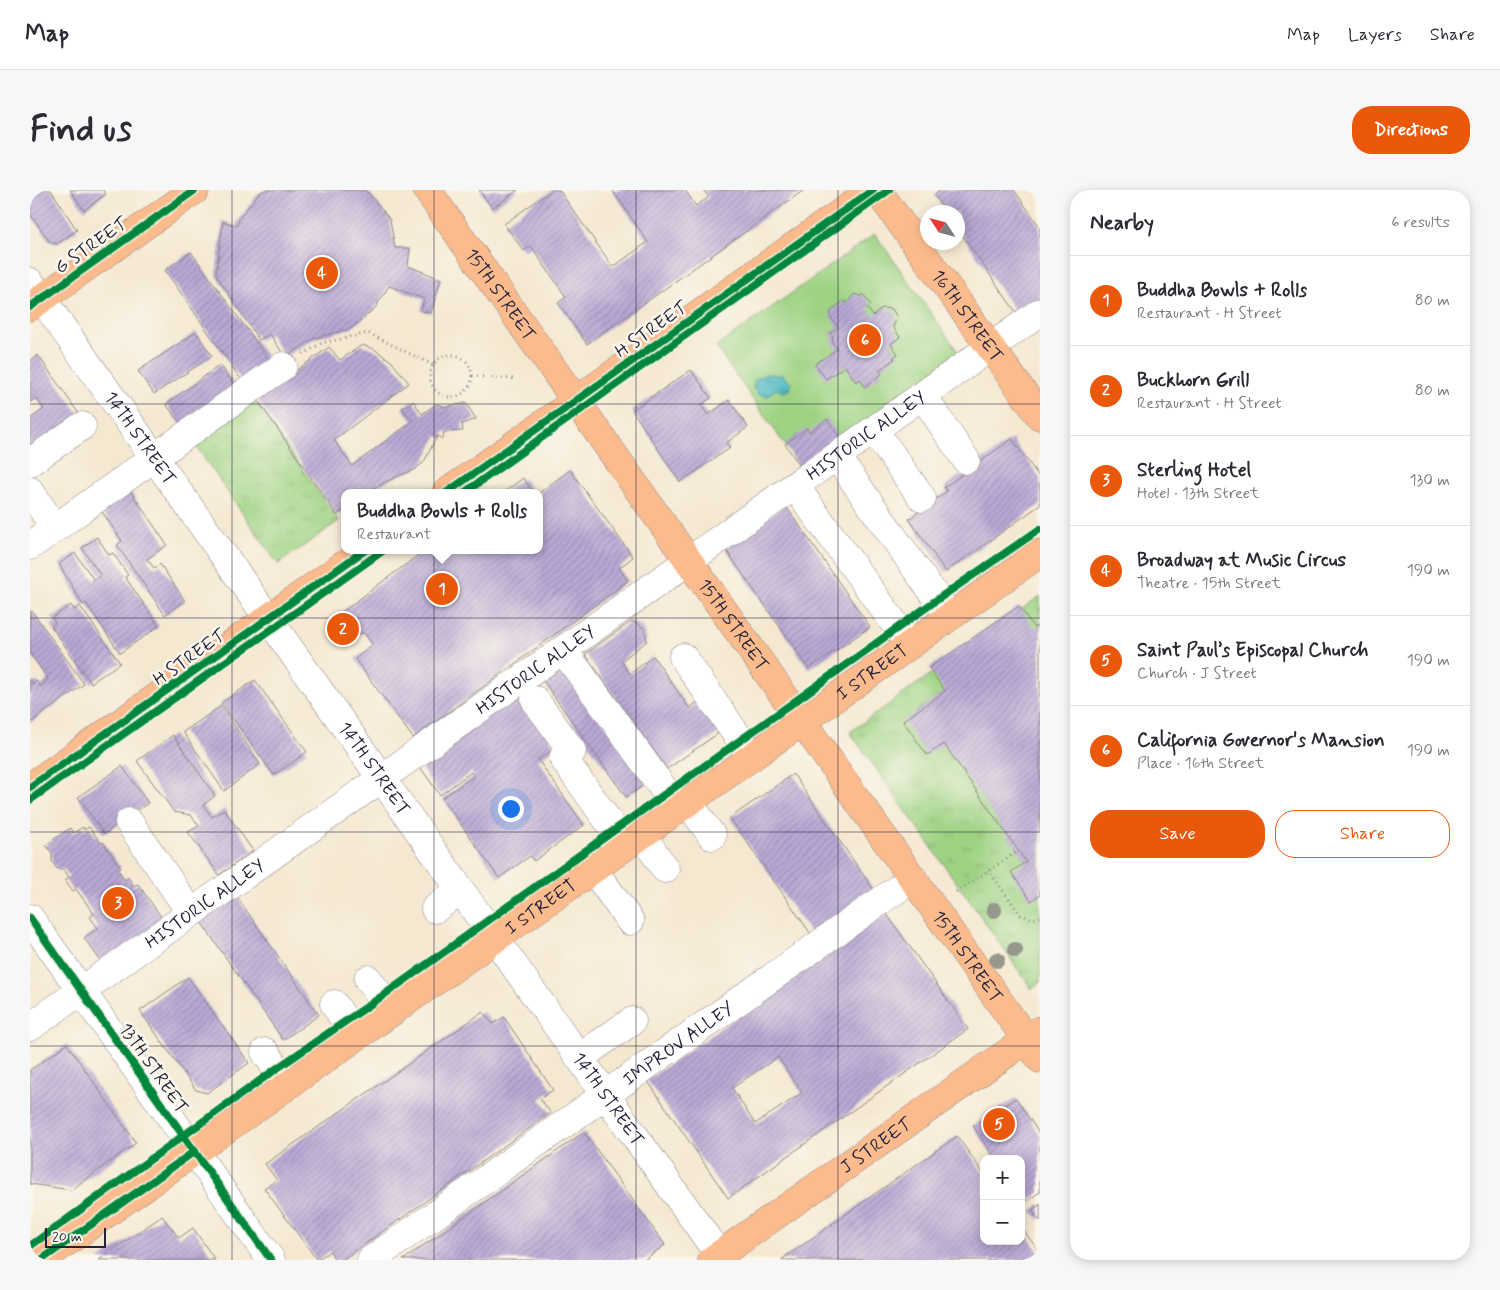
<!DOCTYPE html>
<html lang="en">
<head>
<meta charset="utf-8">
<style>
	body { margin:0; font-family:Mynerve,sans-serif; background:#f7f7f7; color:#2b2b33 }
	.controls { position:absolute; right:15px; bottom:15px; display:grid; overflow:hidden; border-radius:10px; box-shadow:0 2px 12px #0003 }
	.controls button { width:45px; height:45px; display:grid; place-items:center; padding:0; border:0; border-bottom:1px solid #e1e1e2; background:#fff; color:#2b2b33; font:25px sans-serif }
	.compass { position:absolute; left:890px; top:15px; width:45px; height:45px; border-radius:50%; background:#fff; box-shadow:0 2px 12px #0003; rotate:306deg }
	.scale { position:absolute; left:15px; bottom:12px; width:61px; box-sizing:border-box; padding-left:5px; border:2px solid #22223b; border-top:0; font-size:14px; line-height:18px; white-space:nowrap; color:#22223b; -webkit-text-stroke:4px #fbf7ec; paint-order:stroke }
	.you { position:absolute; left:480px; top:618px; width:18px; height:18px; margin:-12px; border:4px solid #fff; border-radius:50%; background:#1a73e8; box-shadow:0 0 0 8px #1a73e833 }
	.badge { display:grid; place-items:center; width:32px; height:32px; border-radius:50%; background:#ea580c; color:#fff; font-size:16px; font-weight:700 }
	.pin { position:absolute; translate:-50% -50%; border:2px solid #fff; box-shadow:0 1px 5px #0006 }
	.popup { position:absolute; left:311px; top:299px; width:202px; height:65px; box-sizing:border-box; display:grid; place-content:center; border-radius:10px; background:#fff; filter:drop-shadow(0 1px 4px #0005); font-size:16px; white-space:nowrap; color:#7c7c81 }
	.popup b { font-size:19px; color:#2b2b33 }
	.popup::after { content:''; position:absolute; left:50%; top:100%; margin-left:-10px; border:10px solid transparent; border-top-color:#fff }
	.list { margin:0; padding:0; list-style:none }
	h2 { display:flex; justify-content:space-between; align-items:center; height:65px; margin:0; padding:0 20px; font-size:21px }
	h2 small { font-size:16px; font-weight:400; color:#7c7c81 }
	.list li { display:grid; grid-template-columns:32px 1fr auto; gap:15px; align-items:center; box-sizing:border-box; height:90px; padding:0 20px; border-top:1px solid #e1e1e2 }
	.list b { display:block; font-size:19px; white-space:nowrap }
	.list p { margin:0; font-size:16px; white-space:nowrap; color:#7c7c81 }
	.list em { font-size:16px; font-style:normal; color:#7c7c81 }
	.actions { display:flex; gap:10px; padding:15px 20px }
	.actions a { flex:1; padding:11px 0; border:1px solid #ea580c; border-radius:20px; text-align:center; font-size:18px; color:#ea580c }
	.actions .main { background:#ea580c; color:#fff }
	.map { position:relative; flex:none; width:1010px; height:1070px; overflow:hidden; border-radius:20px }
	header { display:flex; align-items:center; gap:30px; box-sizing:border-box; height:70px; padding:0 25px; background:#fff; border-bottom:1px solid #e1e1e2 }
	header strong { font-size:24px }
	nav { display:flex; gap:28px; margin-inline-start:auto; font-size:18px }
	.intro { display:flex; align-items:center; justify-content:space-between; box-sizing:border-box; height:120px; padding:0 30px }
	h1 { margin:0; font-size:35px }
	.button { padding:12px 22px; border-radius:20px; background:#ea580c; color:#fff; font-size:18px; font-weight:700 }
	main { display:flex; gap:30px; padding:0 30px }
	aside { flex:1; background:#fff; border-radius:20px; box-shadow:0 2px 12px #0003 }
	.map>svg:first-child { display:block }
	.grass { fill:url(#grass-tufts); stroke:#607a60 }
	.park { fill:#9fd384; stroke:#607a60 }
	.water { fill:url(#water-ripples); stroke:#366e7f }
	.building { fill:url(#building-hatch); fill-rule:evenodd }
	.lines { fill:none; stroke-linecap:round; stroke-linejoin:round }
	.minor-casing { stroke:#8c8586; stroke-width:29 }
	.major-casing { stroke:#8c8586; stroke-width:29 }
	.path { stroke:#8c8586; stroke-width:3; stroke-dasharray:1 4; stroke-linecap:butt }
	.minor { stroke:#fff; stroke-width:28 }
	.major { stroke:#fbbb8c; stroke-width:28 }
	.cycleway-casing { stroke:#fbf7ec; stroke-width:11 }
	.cycleway { stroke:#00873e; stroke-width:8 }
	.tree { fill:#96988b }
	.grid { fill:none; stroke:#22223b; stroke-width:1; stroke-opacity:0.55 }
	.labels { text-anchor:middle; stroke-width:5; stroke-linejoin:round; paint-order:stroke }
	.street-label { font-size:18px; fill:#22223b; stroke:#fbf7ec }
</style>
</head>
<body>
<header>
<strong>Map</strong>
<nav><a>Map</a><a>Layers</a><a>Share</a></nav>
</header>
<div class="intro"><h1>Find us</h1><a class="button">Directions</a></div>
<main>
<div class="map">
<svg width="1010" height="1070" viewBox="0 0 1010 1070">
	<defs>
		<pattern id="grass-tufts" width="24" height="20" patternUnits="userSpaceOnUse" patternTransform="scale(1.25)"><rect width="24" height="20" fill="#9fd384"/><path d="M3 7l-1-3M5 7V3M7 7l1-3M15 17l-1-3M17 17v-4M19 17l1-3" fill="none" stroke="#89b573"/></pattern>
		<pattern id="water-ripples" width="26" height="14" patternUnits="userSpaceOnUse" patternTransform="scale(1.25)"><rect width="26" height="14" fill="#4bb9c3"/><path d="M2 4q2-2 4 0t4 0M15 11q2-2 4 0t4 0" fill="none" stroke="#3e96a0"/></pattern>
		<pattern id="building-hatch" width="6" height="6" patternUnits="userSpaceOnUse" patternTransform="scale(1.25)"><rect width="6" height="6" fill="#baa9d6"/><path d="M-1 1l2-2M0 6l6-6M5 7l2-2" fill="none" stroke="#9789af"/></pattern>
	</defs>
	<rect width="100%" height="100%" fill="#fbf7ec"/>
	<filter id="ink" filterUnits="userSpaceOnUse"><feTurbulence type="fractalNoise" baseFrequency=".02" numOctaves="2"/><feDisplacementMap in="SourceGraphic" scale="10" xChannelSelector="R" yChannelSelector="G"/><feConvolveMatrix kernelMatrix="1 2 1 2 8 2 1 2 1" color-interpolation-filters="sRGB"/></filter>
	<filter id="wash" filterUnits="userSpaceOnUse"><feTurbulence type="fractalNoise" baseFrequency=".0096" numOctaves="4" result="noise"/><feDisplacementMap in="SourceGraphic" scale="20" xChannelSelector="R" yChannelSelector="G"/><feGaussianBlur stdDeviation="1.12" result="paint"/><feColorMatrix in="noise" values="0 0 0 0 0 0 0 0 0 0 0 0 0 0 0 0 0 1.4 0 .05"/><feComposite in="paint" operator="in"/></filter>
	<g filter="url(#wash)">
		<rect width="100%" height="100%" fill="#f5e8d1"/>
		<g class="grass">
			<path d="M223 209 309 331 248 374 163 252Z"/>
			<path d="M1010 406V793L1002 799 820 542Z"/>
		</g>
		<path class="park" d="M845 44 931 166 772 279 686 157Z"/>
		<path class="water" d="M737 184 752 185 761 193 760 199 754 202 746 199 738 206 728 204 723 199 725 189Z"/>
		<g id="blocks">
			<g class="building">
				<path d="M0 0H21L47 40 27 54 20 52 0 24Z"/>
				<path d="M40 0H73L76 4 54 20Z"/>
				<path d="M235 0H334L340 4 360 30 365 58H380L378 76 411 89 401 123 391 121 394 109 359 96 345 118 322 138 285 148 255 167 240 144 229 150 186 85 193 31 206 36 211 26 228 4Z"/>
				<path d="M449 0H488L462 18Z"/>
				<path d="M522 0H529L583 77 618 52 582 0H655L666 16 679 7 673 0H774L557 154 528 113 536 107 501 56 494 61 474 34Z"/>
				<path d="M911 0H984L1010 37V110L988 125 928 39V22H916L904 5Z"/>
				<path d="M161 62 240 171 212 191 135 80Z"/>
				<path d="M824 104 831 106 833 104 841 115 837 118 843 126 852 118 862 119 867 127 863 137 870 147 861 154 868 164 863 168 865 169 849 180 852 184 835 197 830 189 826 192 815 176 796 189 785 174 807 159 802 152 803 146 800 143 808 137 801 128 800 122 813 111 817 113Z"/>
				<path d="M166 142 182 166 124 204 108 181Z"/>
				<path d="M332 155 344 159 361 171 379 193 304 250 322 276 383 231 372 218 383 211 392 224 406 214 416 217 436 213 446 229 432 234 433 241 414 242 413 249 407 246 394 272 384 280 368 286 342 299 345 303H314V320L307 325 227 209 299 157 310 170Z"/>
				<path d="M8 165 51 227 0 263V229L14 219 6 208 0 212V171Z"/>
				<path d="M190 175 208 199 153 237 136 214Z"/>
				<path d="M661 180 681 208 671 215 678 225 699 210 718 237 696 253 700 258 650 292 602 220Z"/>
				<path d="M797 229 812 251 772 279 755 254 777 238 779 242Z"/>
				<path d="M982 249 1010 288V315L916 382 879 329 917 301 914 297Z"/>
				<path d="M540 280 603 367 589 378 598 391 383 548 325 469 343 455 334 443 320 445 308 438V425L395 360H510V302Z"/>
				<path d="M493 288 504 303H473Z"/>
				<path d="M99 299 137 355 117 369 124 378 130 374 155 411 135 425 87 355 92 351 70 319Z"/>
				<path d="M755 315 840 437 779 479 694 357Z"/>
				<path d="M67 347 79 365 83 363 98 385 95 387 129 436 90 463 56 413 53 415 29 374 45 363 64 390 71 386 52 358Z"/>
				<path d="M41 415 44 420 50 416 90 473 61 493 21 436 25 433 22 428Z"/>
				<path d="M989 416 1004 438 1010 434V705L1001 711 981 682 996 672 914 554 897 565 873 531 915 501 899 478Z"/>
				<path d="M2 421 54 494 0 533V489L3 494 7 491 11 497 18 489 0 463V422Z"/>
				<path d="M602 431 614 438 617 451 591 471 600 484 623 466 659 518 668 512 690 542 637 579 555 464Z"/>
				<path d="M531 473 617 593 596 607 511 488Z"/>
				<path d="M225 490 277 562 244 585 191 513Z"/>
				<path d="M493 499 525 558 508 570 554 635 504 671 500 666 469 688 412 608 444 586 441 582 410 605 390 577Z"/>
				<path d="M191 516 230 574 194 601 153 542Z"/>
				<path d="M143 545 185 606 173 615 182 627 194 619 223 661 189 685 158 642 169 636 161 625 144 622 107 571Z"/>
				<path d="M92 576 118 613 74 644 48 607Z"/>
				<path d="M763 584 846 703 783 747 700 628Z"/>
				<path d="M53 637 54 640 59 637 71 653 73 652 91 678 88 680 95 690 98 687 104 696 108 694 134 731 73 774 54 748 68 738 60 727 64 724 46 699 43 701 35 690 39 687 34 679H27L22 671V663L16 655 40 638 43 643Z"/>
				<path d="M205 704 289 825 253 850 169 729Z"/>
				<path d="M856 723 938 839 698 1008 617 890ZM748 867 772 903 725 934 702 898Z"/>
				<path d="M158 787 219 873 177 903 166 900 110 821Z"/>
				<path d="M453 822 463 834 474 827 523 900 510 909 521 923 312 1070H305L300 1061 287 1070 234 998 247 990 235 974Z"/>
				<path d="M37 854 106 953 41 1000 0 994V880Z"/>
				<path d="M986 908 1010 945V1002L994 1013 991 1009V969H965L943 936Z"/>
				<path d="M554 942 635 1055 614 1070H373Z"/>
				<path d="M927 946 954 984V1051H991V1037L1010 1063V1070H751Z"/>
				<path d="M1010 1014V1031L1002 1021Z"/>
				<path d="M132 1026 149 1048 163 1038 185 1070H69Z"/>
			</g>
		</g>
	</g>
	<g filter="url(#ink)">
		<use href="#blocks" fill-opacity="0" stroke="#8c8586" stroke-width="1"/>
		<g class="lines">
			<g class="minor-casing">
				<g id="minor">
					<path id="s1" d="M0 92 689 1065"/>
					<path d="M893 206 936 270"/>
					<path d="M844 240 892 308"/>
					<path d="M807 267 920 427"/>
					<path d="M0 272 52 236"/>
					<path d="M765 296 880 455"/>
					<path d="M0 301 25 338"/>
					<path d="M0 356 253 176"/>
					<path d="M533 460 582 527"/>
					<path d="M653 467 722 567"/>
					<path d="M505 510 542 561 533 568 596 656"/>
					<path d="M586 533 648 619"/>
					<path d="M658 612 682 646"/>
					<path d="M99 632 161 723"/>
					<path d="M612 645 635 679"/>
					<path d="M563 679 600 731"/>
					<path d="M405 719 430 700"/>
					<path d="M0 728 241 1070"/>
					<path d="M338 789 362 822"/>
					<path d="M304 814 326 847"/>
					<path id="s2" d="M0 837 1010 122"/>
					<path d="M235 862 258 895"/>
					<path d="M549 868 602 831"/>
					<path id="s3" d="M341 1070 883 688"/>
				</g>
			</g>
			<g class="major-casing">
				<g id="major">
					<path id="s4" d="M397 0 1010 869"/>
					<path id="s5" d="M847 0 1010 226"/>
					<path d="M0 117 165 0"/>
					<path d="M416 303 843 0"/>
					<path d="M0 597 335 360"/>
					<path id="s6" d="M11 1070 1010 363"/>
					<path id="s7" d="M682 1070 1010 840"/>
				</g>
			</g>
			<g class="path">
				<path d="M273 164 292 153 338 143 403 175"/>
				<circle cx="421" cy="186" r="21"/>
				<path d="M442 186 485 189"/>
				<path d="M958 680 991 725 1003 729 1010 727"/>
				<path d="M926 702 988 661"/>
			</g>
			<use href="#minor" class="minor"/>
			<use href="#major" class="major"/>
			<g class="cycleway-casing">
				<g id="cycleway">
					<path d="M0 117 165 0"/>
					<path d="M416 303 843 0"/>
					<path d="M434 303 859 0"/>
					<path d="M0 597 335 360"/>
					<path d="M0 610 354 360"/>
					<path d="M0 728 241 1070"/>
					<path d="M0 1056 246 879 351 807 908 409 1010 339"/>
					<path d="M11 1070 165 961"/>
				</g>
			</g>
			<use href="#cycleway" class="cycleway"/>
		</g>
		<g class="tree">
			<circle cx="964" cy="720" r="8"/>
			<circle cx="985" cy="760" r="8"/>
			<circle cx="967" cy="770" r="8"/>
		</g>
	</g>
	<path class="grid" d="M202 0V1070M404 0V1070M606 0V1070M808 0V1070M0 214H1010M0 428H1010M0 642H1010M0 856H1010"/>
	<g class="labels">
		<g class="street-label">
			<text transform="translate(61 55) rotate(-35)" y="6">G STREET</text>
			<text dy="6" stroke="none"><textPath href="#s4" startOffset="128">15TH STREET</textPath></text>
			<text dy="6" stroke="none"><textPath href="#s5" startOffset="155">16TH STREET</textPath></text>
			<text transform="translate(621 139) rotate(-35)" y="6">H STREET</text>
			<text dy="6" stroke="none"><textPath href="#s2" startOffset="1024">HISTORIC ALLEY</textPath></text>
			<text dy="6" stroke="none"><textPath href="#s1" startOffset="191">14TH STREET</textPath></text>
			<text dy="6" stroke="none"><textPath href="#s4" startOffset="532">15TH STREET</textPath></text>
			<text transform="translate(159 467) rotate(-35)" y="6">H STREET</text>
			<text dy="6" stroke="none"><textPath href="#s2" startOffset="619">HISTORIC ALLEY</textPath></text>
			<text dy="6" stroke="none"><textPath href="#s6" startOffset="1018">I STREET</textPath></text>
			<text dy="6" stroke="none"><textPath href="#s1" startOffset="596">14TH STREET</textPath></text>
			<text dy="6" stroke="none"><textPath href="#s2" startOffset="214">HISTORIC ALLEY</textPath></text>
			<text dy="6" stroke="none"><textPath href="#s6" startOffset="612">I STREET</textPath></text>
			<text dy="6" stroke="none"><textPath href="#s4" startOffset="938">15TH STREET</textPath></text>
			<text dy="6" stroke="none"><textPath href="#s3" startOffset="376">IMPROV ALLEY</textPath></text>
			<text transform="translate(124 878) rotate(55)" y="6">13TH STREET</text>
			<text dy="6" stroke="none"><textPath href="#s1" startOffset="1001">14TH STREET</textPath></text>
			<text dy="6" stroke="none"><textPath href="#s7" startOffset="200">J STREET</textPath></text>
		</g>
	</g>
</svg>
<div class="controls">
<button>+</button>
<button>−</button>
</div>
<svg class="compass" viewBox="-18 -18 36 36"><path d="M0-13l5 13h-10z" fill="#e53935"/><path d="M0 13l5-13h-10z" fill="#7c7c81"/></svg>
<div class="scale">20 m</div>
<div class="you"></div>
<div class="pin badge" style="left:412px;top:399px">1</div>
<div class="popup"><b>Buddha Bowls + Rolls</b>Restaurant</div>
<div class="pin badge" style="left:313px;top:439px">2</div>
<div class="pin badge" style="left:88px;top:713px">3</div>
<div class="pin badge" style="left:292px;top:83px">4</div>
<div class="pin badge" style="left:969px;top:934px">5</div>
<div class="pin badge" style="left:835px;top:150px">6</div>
</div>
<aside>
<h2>Nearby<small>6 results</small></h2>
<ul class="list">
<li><span class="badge">1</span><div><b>Buddha Bowls + Rolls</b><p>Restaurant · H Street</p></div><em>80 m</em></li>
<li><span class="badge">2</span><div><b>Buckhorn Grill</b><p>Restaurant · H Street</p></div><em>80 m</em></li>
<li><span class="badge">3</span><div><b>Sterling Hotel</b><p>Hotel · 13th Street</p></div><em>130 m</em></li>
<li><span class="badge">4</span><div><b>Broadway at Music Circus</b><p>Theatre · 15th Street</p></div><em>190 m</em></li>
<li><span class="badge">5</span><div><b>Saint Paul’s Episcopal Church</b><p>Church · J Street</p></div><em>190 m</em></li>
<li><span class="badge">6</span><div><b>California Governor's Mansion</b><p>Place · 16th Street</p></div><em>190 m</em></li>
</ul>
<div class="actions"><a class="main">Save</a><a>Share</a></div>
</aside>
</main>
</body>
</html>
